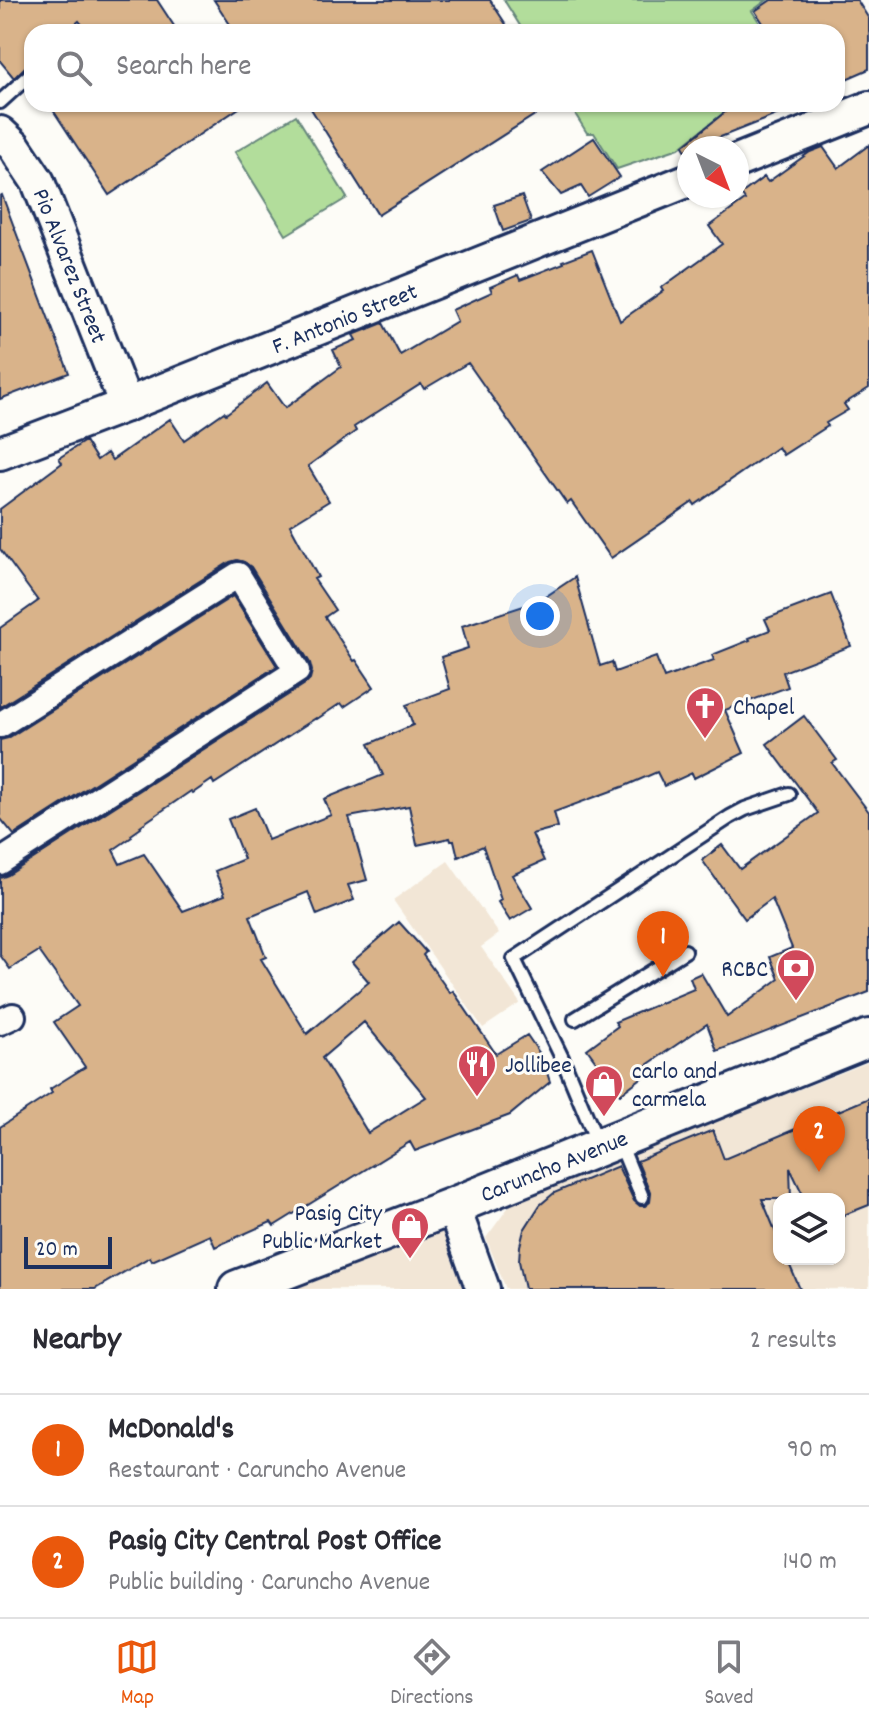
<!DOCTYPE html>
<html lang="en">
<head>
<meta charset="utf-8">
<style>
	body { margin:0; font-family:Dekko,sans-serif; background:#f2f2f3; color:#2b2b33 }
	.controls { position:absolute; right:24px; bottom:24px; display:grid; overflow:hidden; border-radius:16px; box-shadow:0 2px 6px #0004 }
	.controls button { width:72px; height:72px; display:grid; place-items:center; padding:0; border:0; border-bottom:2px solid #e1e1e2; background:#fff; color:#2b2b33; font:40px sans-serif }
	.compass { position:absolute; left:677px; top:136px; width:72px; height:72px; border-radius:50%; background:#fff; box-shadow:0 2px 6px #0004; rotate:138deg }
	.scale { position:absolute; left:24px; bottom:20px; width:88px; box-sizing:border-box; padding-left:8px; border:4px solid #1b2f5e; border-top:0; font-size:22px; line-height:28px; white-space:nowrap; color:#1b2f5e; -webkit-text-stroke:6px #fdfcf7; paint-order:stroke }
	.you { position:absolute; left:540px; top:616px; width:28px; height:28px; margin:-20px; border:6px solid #fff; border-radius:50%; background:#1a73e8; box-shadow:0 0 0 12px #1a73e833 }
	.badge { display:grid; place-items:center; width:52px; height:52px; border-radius:50%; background:#ea580c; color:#fff; font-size:26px; font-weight:700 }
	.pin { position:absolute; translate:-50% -66px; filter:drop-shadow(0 2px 4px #0008) }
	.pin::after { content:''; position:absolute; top:42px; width:28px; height:24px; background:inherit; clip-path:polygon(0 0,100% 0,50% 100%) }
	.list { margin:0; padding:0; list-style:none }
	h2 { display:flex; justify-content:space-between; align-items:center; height:104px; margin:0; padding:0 32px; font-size:34px }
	h2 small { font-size:26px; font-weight:400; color:#7c7c81 }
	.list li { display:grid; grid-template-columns:52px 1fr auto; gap:24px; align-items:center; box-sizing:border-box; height:112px; padding:0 32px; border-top:2px solid #e1e1e2 }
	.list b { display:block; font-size:30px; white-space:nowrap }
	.list p { margin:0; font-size:26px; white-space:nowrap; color:#7c7c81 }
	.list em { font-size:26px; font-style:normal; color:#7c7c81 }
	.icon { flex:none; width:44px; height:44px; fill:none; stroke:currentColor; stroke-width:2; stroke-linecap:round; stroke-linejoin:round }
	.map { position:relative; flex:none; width:869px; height:1289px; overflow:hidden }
	.search { position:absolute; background:#fff; box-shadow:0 2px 6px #0004; left:24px; right:24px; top:24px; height:88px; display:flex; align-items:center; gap:20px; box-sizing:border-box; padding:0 28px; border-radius:24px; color:#7c7c81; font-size:30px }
	.sheet { height:328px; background:#fff }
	nav { display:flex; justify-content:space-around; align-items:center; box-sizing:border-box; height:112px; border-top:2px solid #e1e1e2; background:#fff; font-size:22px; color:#7c7c81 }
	nav a { display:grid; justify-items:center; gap:4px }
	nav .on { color:#ea580c }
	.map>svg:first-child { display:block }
	.built { fill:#f2e6d6; fill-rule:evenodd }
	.green { fill:#b2dd9b; stroke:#66867c; stroke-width:2 }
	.building { fill:#d9b38a; stroke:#1b2f5e; stroke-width:2; fill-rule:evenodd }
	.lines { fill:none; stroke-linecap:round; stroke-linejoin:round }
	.service-casing { stroke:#1b2f5e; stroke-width:18 }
	.minor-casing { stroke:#1b2f5e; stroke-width:30 }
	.tertiary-casing { stroke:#1b2f5e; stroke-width:38 }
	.secondary-casing { stroke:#1b2f5e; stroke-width:42 }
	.service { stroke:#fdfcf7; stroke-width:12 }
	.minor { stroke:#fdfcf7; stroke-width:24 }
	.tertiary { stroke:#fdfcf7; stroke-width:32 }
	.secondary { stroke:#fdfcf7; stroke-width:36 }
	.labels { text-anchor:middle; stroke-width:6; stroke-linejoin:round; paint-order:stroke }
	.street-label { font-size:24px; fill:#1b2f5e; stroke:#fdfcf7 }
	.poi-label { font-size:24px; fill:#1b2f5e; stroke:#fdfcf7; text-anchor:start }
</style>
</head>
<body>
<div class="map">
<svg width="869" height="1289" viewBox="0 0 869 1289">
	<rect width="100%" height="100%" fill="#fdfcf7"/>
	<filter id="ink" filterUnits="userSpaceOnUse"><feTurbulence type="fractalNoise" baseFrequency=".0125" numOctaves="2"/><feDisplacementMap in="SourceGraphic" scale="16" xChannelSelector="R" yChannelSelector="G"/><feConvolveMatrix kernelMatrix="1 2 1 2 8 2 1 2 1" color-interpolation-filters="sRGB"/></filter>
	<g filter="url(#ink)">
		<g class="built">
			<path d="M448 861 499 934 481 947 520 1003 483 1028 393 900Z"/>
			<path d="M869 1062V1289H506L486 1238 513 1201ZM779 1199H839V1259H779Z"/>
			<path d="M442 1231 463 1289H295Z"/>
		</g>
		<g class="green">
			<path d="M504 0H767L752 11 766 32H524Z"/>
			<path d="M569 104H735L679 148 617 169 594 133H587Z"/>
			<path d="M296 115 347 198 286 235 235 152Z"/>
		</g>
		<g class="building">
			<path d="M0 0H157L178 32H88L79 21 66 32H32V64L26 66 14 78 0 61Z"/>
			<path d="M214 0H490L511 32H235Z"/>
			<path d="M771 0H857L869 19V69L837 83V32H769L755 11Z"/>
			<path d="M49 104H245L109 195Z"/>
			<path d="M308 104H552L378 215Z"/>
			<path d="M735 104 801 105 693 148H689L686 151 683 146Z"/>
			<path d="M594 138 620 177 588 197 581 186 561 195 542 172Z"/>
			<path d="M869 145V388L844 404 848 410 826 423 828 426 783 455 778 447 695 505 693 502 611 558 571 501 567 504 468 363 424 389 421 384 354 427 356 431 308 466 329 501 290 525 318 577 314 579 335 610 325 617 354 661 356 660 374 687 344 707 341 703 317 719 316 718 214 784 212 780 193 793 191 791 140 826 141 828 131 835 132 837 113 850 120 864 144 854 183 911 225 895 215 871 244 859 228 819 255 808 268 840 331 815 324 799 383 775 369 744 413 725 406 705 450 689 441 657 468 648 462 626 539 601 575 577 600 666 612 662 615 672 656 657 664 678 714 660 712 655 750 640 749 638 770 630 765 619 831 594 851 646 783 672 788 687 725 710 744 753 694 778 692 773 664 786 657 772 625 786 554 812 558 827 532 834 544 861 512 875 532 908 510 921 498 902 501 900 483 846 458 857 454 840 451 841 450 838 417 845 409 806 349 817 367 880 348 885 354 900 317 915 308 892 250 916 266 957 261 959 307 1034 369 982 352 962 399 922 426 952 423 955 450 993 453 991 496 1054 527 1035 542 1057 550 1082 510 1115 415 1151 410 1142 274 1226 271 1222 215 1247 210 1235 152 1261 150 1257 95 1289H0V1127L52 1093 50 1089 85 1067 54 1022 78 1006 39 951 10 969 0 955V878L8 875 305 684 310 679 312 671 310 663 251 567 244 562 237 560 230 562 0 707V628L38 601 0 549V509L62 463 59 458 85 441 97 460 107 453 112 460 170 419 184 440 224 412 226 414 267 383 285 408 341 367 333 350 356 340 353 335 383 323 400 355 457 321 452 310 492 292 490 287 518 275 520 280 564 263 563 261 592 250 620 321 663 291 661 288 722 244 709 226 745 200 741 194 764 177 768 182 810 152 823 147 838 168ZM364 1022 426 1097 368 1133 322 1058Z"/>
			<path d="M2 195 69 373 0 399V196Z"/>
			<path d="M522 196 531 221 503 231 494 205Z"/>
			<path d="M233 596 277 666 14 835 0 818V740L8 738Z"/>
			<path d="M804 716 837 760 832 763 869 812V992L717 1051 707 1024 644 1067 648 1073 620 1094 587 1049 618 1026 615 1022 694 989 690 978 701 973 727 1017 779 979 770 957 792 948 772 899 745 919 702 860 722 845 740 869 818 813 767 744Z"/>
			<path d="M869 1098V1205L839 1217V1199H805L790 1168 791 1199H762L779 1240V1259H787L800 1289H525L519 1261 520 1246 524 1230 540 1205 554 1193 618 1166 634 1201 640 1206H645L650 1202 651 1194 637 1161 713 1130 724 1159Z"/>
		</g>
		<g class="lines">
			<g class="service-casing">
				<g id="service">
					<path d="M0 102 32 73"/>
					<path d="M575 1019 685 951"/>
					<path d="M619 1141 642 1197"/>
					<path d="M598 1144 563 1060 514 959 730 817 745 809 789 794"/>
				</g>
			</g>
			<g class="minor-casing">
				<g id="minor">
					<path d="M0 725 238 575 297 671 0 862"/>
					<path d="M0 1022 13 1016"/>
				</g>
			</g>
			<g class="tertiary-casing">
				<g id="tertiary">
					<path id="s1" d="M0 133 14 146 38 182 126 405"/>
					<path d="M737 161 869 108"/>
					<path id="s2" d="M0 453 126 405 689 180"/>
					<path d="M453 1206 483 1289"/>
				</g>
			</g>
			<g class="secondary-casing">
				<g id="secondary">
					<path id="s3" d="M237 1289 453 1206 869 1038"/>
				</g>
			</g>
			<use href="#service" class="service"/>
			<use href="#minor" class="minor"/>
			<use href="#tertiary" class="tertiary"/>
			<use href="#secondary" class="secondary"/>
		</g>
	</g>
	<defs>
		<g id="church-pin" transform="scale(2)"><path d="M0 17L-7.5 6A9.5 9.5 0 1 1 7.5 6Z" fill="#d1495b" stroke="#fdfcf7"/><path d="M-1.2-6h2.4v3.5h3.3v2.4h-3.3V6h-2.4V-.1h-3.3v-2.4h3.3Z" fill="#fff"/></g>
		<g id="bank-pin" transform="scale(2)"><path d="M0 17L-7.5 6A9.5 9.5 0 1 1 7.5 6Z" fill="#d1495b" stroke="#fdfcf7"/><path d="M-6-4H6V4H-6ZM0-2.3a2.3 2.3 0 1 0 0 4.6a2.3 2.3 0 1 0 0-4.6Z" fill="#fff"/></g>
		<g id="restaurant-pin" transform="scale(2)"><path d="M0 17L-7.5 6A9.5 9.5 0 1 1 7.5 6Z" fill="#d1495b" stroke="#fdfcf7"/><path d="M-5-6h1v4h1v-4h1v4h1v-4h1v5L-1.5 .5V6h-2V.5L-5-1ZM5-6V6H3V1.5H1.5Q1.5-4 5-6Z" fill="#fff"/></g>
		<g id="shop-pin" transform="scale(2)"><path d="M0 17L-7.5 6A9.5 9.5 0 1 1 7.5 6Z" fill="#d1495b" stroke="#fdfcf7"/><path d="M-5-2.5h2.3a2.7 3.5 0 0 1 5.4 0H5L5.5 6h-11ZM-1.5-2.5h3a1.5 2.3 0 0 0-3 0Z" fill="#fff"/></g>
	</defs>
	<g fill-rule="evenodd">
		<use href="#church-pin" x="705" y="706"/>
		<use href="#bank-pin" x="796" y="968"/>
		<use href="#restaurant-pin" x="477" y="1064"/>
		<use href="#shop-pin" x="604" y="1084"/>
		<use href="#shop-pin" x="410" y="1226"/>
	</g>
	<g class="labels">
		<g class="street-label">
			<text dy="8" stroke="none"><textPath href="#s1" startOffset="152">Pio Alvarez Street</textPath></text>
			<text dy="8" stroke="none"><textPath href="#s2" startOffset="370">F. Antonio Street</textPath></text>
			<text dy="8" stroke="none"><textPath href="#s3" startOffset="340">Caruncho Avenue</textPath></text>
		</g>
		<g class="poi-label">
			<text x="733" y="714">Chapel</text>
			<text x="768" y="976" text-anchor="end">RCBC</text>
			<text x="505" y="1072">Jollibee</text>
			<text x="632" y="1078">carlo and<tspan x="632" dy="28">carmela</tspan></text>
			<text x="382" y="1220" text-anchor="end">Pasig City<tspan x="382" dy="28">Public Market</tspan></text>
		</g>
	</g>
</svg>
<div class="controls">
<button><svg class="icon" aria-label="layers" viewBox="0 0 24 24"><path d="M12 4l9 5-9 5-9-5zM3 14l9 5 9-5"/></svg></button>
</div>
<svg class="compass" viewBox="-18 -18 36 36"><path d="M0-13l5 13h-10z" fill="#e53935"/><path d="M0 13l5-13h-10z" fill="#7c7c81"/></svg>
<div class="scale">20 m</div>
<div class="you"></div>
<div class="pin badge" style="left:663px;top:977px">1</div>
<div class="pin badge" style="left:819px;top:1172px">2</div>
<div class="search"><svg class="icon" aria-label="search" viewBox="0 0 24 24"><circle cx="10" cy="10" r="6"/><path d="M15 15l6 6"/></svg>Search here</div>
</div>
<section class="sheet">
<h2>Nearby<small>2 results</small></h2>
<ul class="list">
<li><span class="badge">1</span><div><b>McDonald's</b><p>Restaurant · Caruncho Avenue</p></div><em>90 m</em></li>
<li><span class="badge">2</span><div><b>Pasig City Central Post Office</b><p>Public building · Caruncho Avenue</p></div><em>140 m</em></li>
</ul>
</section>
<nav>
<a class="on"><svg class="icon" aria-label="map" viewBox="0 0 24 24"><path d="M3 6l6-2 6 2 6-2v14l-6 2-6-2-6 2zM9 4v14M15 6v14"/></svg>Map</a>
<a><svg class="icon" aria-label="directions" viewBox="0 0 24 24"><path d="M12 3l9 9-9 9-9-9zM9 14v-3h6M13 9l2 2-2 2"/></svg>Directions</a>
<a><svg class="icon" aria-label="saved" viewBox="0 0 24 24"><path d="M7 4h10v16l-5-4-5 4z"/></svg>Saved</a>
</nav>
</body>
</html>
